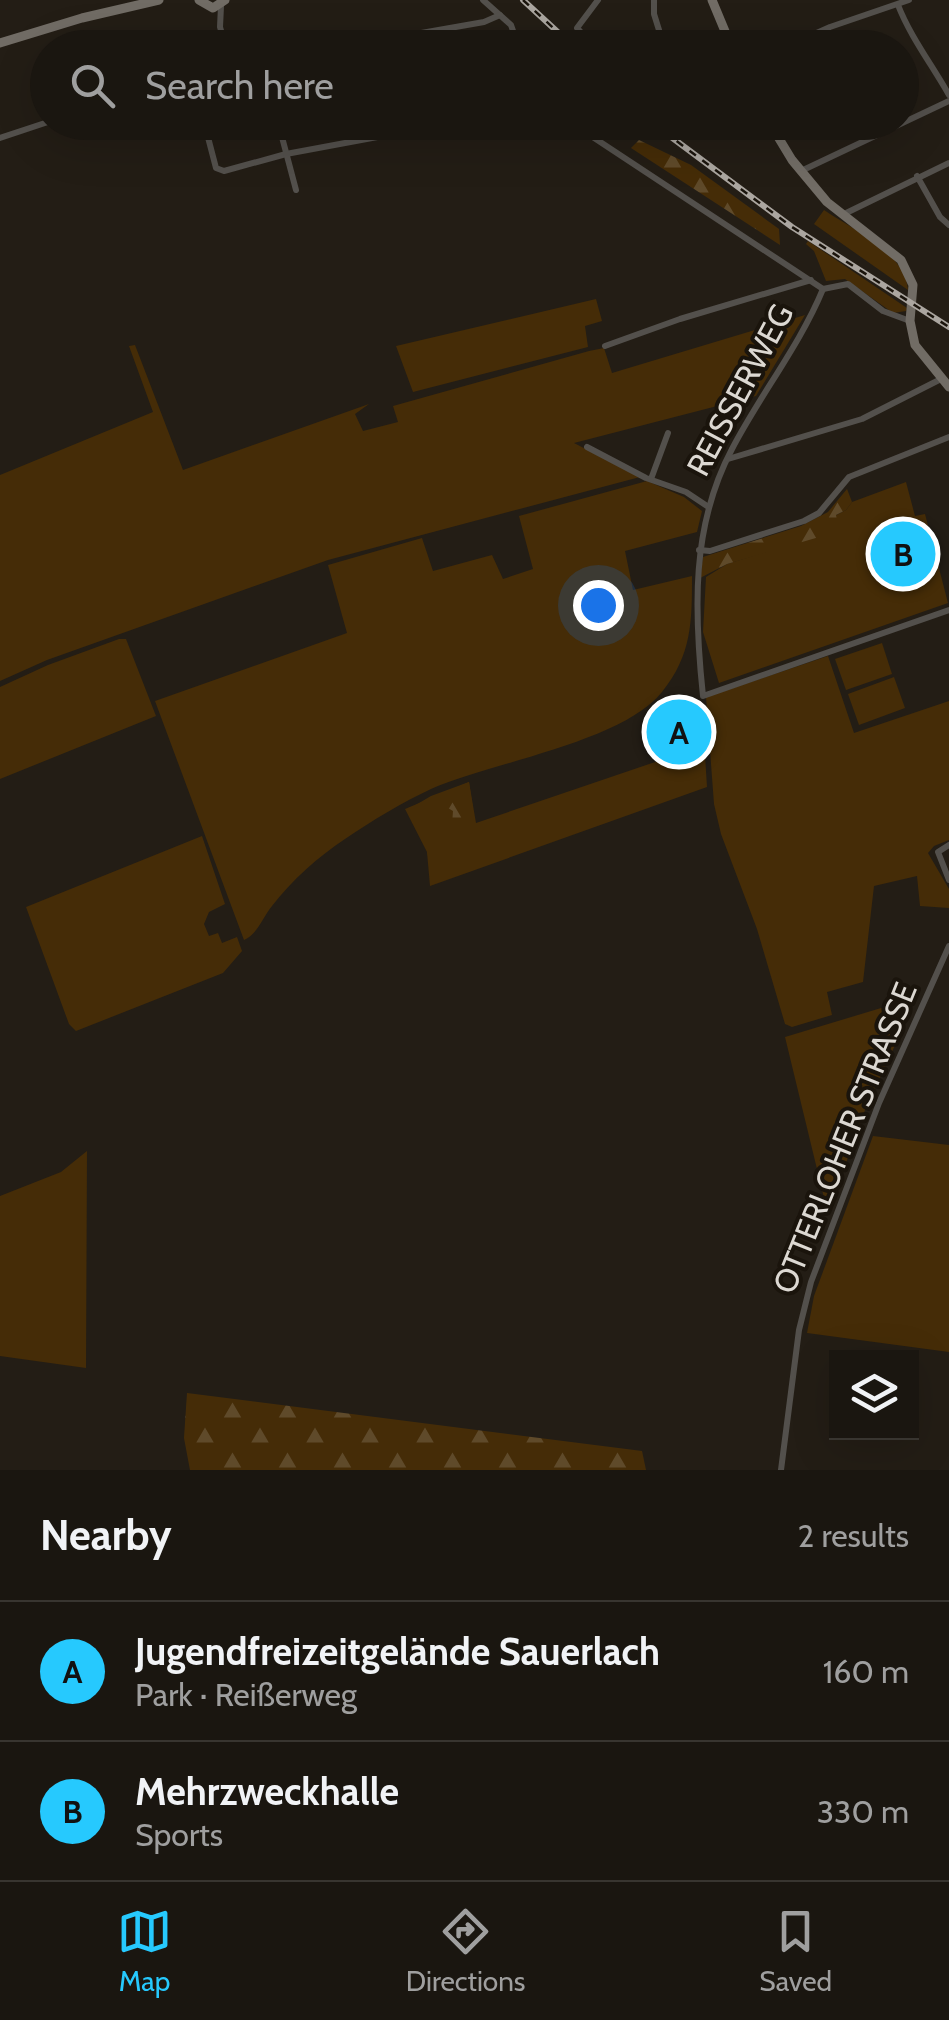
<!DOCTYPE html>
<html lang="en">
<head>
<meta charset="utf-8">
<style>
	body { margin:0; font-family:Cabin,sans-serif; background:#231f19; color:#f1f3f6 }
	.controls { position:absolute; right:30px; bottom:30px; display:grid; overflow:hidden; border-radius:0px; box-shadow:0 10px 40px #0002 }
	.controls button { width:90px; height:90px; display:grid; place-items:center; padding:0; border:0; border-bottom:2px solid #383530; background:#1a1610; color:#f1f3f6; font:50px sans-serif }
	.you { position:absolute; left:598px; top:605px; width:35px; height:35px; margin:-25px; border:8px solid #fff; border-radius:50%; background:#1a73e8; box-shadow:0 0 0 15px #1a73e833 }
	.badge { display:grid; place-items:center; width:65px; height:65px; border-radius:50%; background:#26c9fe; color:#111; font-size:32px; font-weight:700 }
	.pin { position:absolute; translate:-50% -50%; border:5px solid #fff; box-shadow:0 2px 10px #0006 }
	.list { margin:0; padding:0; list-style:none }
	h2 { display:flex; justify-content:space-between; align-items:center; height:130px; margin:0; padding:0 40px; font-size:42px }
	h2 small { font-size:32px; font-weight:400; color:#9f9f9f }
	.list li { display:grid; grid-template-columns:65px 1fr auto; gap:30px; align-items:center; box-sizing:border-box; height:140px; padding:0 40px; border-top:2px solid #383530 }
	.list b { display:block; font-size:38px; white-space:nowrap }
	.list p { margin:0; font-size:32px; white-space:nowrap; color:#9f9f9f }
	.list em { font-size:32px; font-style:normal; color:#9f9f9f }
	.icon { flex:none; width:55px; height:55px; fill:none; stroke:currentColor; stroke-width:2; stroke-linecap:round; stroke-linejoin:round }
	.map { position:relative; flex:none; width:949px; height:1470px; overflow:hidden }
	.search { position:absolute; background:#1a1610; box-shadow:0 10px 40px #0002; left:30px; right:30px; top:30px; height:110px; display:flex; align-items:center; gap:25px; box-sizing:border-box; padding:0 35px; border-radius:55px; color:#9f9f9f; font-size:38px }
	.sheet { height:410px; background:#1a1610 }
	nav { display:flex; justify-content:space-around; align-items:center; box-sizing:border-box; height:140px; border-top:2px solid #383530; background:#1a1610; font-size:28px; color:#9f9f9f }
	nav a { display:grid; justify-items:center; gap:5px }
	nav .on { color:#26c9fe }
	.map>svg:first-child { display:block }
	.green { fill:#452c07 }
	.forest { fill:url(#forest-firs) }
	.lines { fill:none; stroke-linecap:round; stroke-linejoin:round }
	.minor { stroke:#53504c; stroke-width:6 }
	.secondary { stroke:#716c65; stroke-width:9 }
	.rail-casing { stroke:#aba6a0; stroke-width:6 }
	.rail { stroke:#1a140c; stroke-width:2.5; stroke-dasharray:8; stroke-linecap:butt }
	.labels { text-anchor:middle; stroke-width:8; stroke-linejoin:round; paint-order:stroke }
	.street-label { font-size:32px; fill:#dcd8d2; stroke:#1a140c }
</style>
</head>
<body>
<div class="map">
<svg width="949" height="1470" viewBox="0 0 949 1470">
	<defs>
		<pattern id="forest-firs" width="22" height="20" patternUnits="userSpaceOnUse" patternTransform="scale(2.5)"><rect width="22" height="20" fill="#452c07"/><path d="M5 1l3.5 6h-7zM16 11l3.5 6h-7z" fill="#5f4a2a"/></pattern>
	</defs>
	<rect width="100%" height="100%" fill="#231d15"/>
	<g class="green">
		<path d="M824 210C853 230 905 252 908 290L814 224Z"/>
		<path d="M808 241 907 308 906 311 893 313 845 279 826 281 814 251 806 244Z"/>
		<path d="M596 299 602 321 585 326 588 347 413 392 396 346Z"/>
		<path d="M805 315 756 396 574 443 640 477 328 560 47 660 0 681V475L153 412 129 346 135 345 183 470 369 404 355 414 363 431 398 422 393 406 589 351 604 348 612 373Z"/>
		<path d="M647 481 684 497 702 511 697 532 625 551 633 590 692 576C692 621 692 655 662 692 622 742 493 762 431 789 401 803 373 820 345 839 319 856 291 881 272 906 263 917 257 935 244 940L155 701 347 633 328 565 422 538 433 571 492 555 503 579 533 569 519 516Z"/>
		<path d="M906 482 915 516 925 514 948 603 719 683 703 632 706 577 727 564 766 552 846 510 852 502Z"/>
		<path d="M119 639H126L156 716 0 779V687L48 665Z"/>
		<path d="M882 643 892 674 846 690 835 659Z"/>
		<path d="M828 656 854 733 949 701V840L934 846 928 853 949 889V908L920 906 917 876 874 886 863 982 827 992 832 1015 792 1027 785 1024 757 929 721 834 714 804 706 697Z"/>
		<path d="M894 677 905 708 859 725 848 694Z"/>
		<path d="M698 702 702 707 707 787 430 886 427 852 405 809 469 782 476 823 658 761 652 718Z"/>
		<path d="M202 836 225 904 209 912 204 924 209 936 218 933 222 943 237 937 242 951 223 973 76 1031 69 1024 26 907Z"/>
		<path d="M891 1005 910 1013 865 1110 836 1191 824 1198 785 1037Z"/>
		<path d="M873 1136 949 1145V1352L807 1333 814 1296Z"/>
		<path d="M87 1151 86 1368 0 1356V1196L61 1172Z"/>
	</g>
	<g class="forest">
		<path d="M639 140 691 165 779 229 780 245 631 148Z"/>
		<path d="M847 489 852 502 846 510 836 515 838 526 826 535 727 564 700 578 703 557 801 526 828 512Z"/>
		<path d="M469 782 475 823 469 844 429 860 427 852 440 840 459 832 452 825 453 811 448 808 412 816 409 809 431 796Z"/>
		<path d="M187 1393 642 1451 646 1470H190L184 1438Z"/>
	</g>
	<g class="lines">
		<g class="minor">
			<path d="M483 0 511 25 519 48"/>
			<path d="M654 0V14L664 46"/>
			<path d="M898 5C910 36 932 65 949 95"/>
			<path d="M221 6 220 27 226 48"/>
			<path d="M336 48 484 22 500 15"/>
			<path d="M596 48 577 28 598 0"/>
			<path d="M636 48 646 39 660 35"/>
			<path d="M783 48 830 27 909 0"/>
			<path d="M204 122 216 168 224 171 286 154 458 122"/>
			<path d="M278 122 296 190"/>
			<path d="M570 122 823 289"/>
			<path d="M0 138 48 122"/>
			<path d="M801 171 949 101"/>
			<path d="M917 176 940 217 949 225"/>
			<path d="M842 215 949 163"/>
			<path d="M823 289C800 345 760 395 732 449 691 526 694 611 703 696L949 610"/>
			<path d="M823 289 848 284 883 311 910 321"/>
			<path d="M605 346 680 319 811 280"/>
			<path d="M587 447 646 478 686 492 707 506"/>
			<path d="M728 459 862 419 941 379"/>
			<path d="M651 479 668 433"/>
			<path d="M699 550 710 551 804 521 819 513 849 477 949 437"/>
			<path d="M949 845 938 852 949 880"/>
			<path d="M781 1470 799 1330 811 1282 879 1103 949 946"/>
		</g>
		<g class="secondary">
			<path d="M199 0 213 8 225 0"/>
			<path d="M712 0 732 48"/>
			<path d="M0 43 82 18 159 0"/>
			<path d="M769 122 792 160 827 202 901 260 913 285 910 321 915 345 949 387"/>
		</g>
		<g class="rail-casing">
			<g id="rail">
				<path d="M523 0 575 48"/>
				<path d="M651 122 792 227 949 327"/>
			</g>
		</g>
		<use href="#rail" class="rail"/>
	</g>
	<g class="labels">
		<g class="street-label">
			<text transform="translate(740 390) rotate(-62)" y="11">REISSERWEG</text>
			<text transform="translate(845 1138) rotate(-68)" y="11">OTTERLOHER STRASSE</text>
		</g>
	</g>
</svg>
<div class="controls">
<button><svg class="icon" aria-label="layers" viewBox="0 0 24 24"><path d="M12 4l9 5-9 5-9-5zM3 14l9 5 9-5"/></svg></button>
</div>
<div class="you"></div>
<div class="pin badge" style="left:679px;top:732px">A</div>
<div class="pin badge" style="left:903px;top:554px">B</div>
<div class="search"><svg class="icon" aria-label="search" viewBox="0 0 24 24"><circle cx="10" cy="10" r="6"/><path d="M15 15l6 6"/></svg>Search here</div>
</div>
<section class="sheet">
<h2>Nearby<small>2 results</small></h2>
<ul class="list">
<li><span class="badge">A</span><div><b>Jugendfreizeitgelände Sauerlach</b><p>Park · Reißerweg</p></div><em>160 m</em></li>
<li><span class="badge">B</span><div><b>Mehrzweckhalle</b><p>Sports</p></div><em>330 m</em></li>
</ul>
</section>
<nav>
<a class="on"><svg class="icon" aria-label="map" viewBox="0 0 24 24"><path d="M3 6l6-2 6 2 6-2v14l-6 2-6-2-6 2zM9 4v14M15 6v14"/></svg>Map</a>
<a><svg class="icon" aria-label="directions" viewBox="0 0 24 24"><path d="M12 3l9 9-9 9-9-9zM9 14v-3h6M13 9l2 2-2 2"/></svg>Directions</a>
<a><svg class="icon" aria-label="saved" viewBox="0 0 24 24"><path d="M7 4h10v16l-5-4-5 4z"/></svg>Saved</a>
</nav>
</body>
</html>
